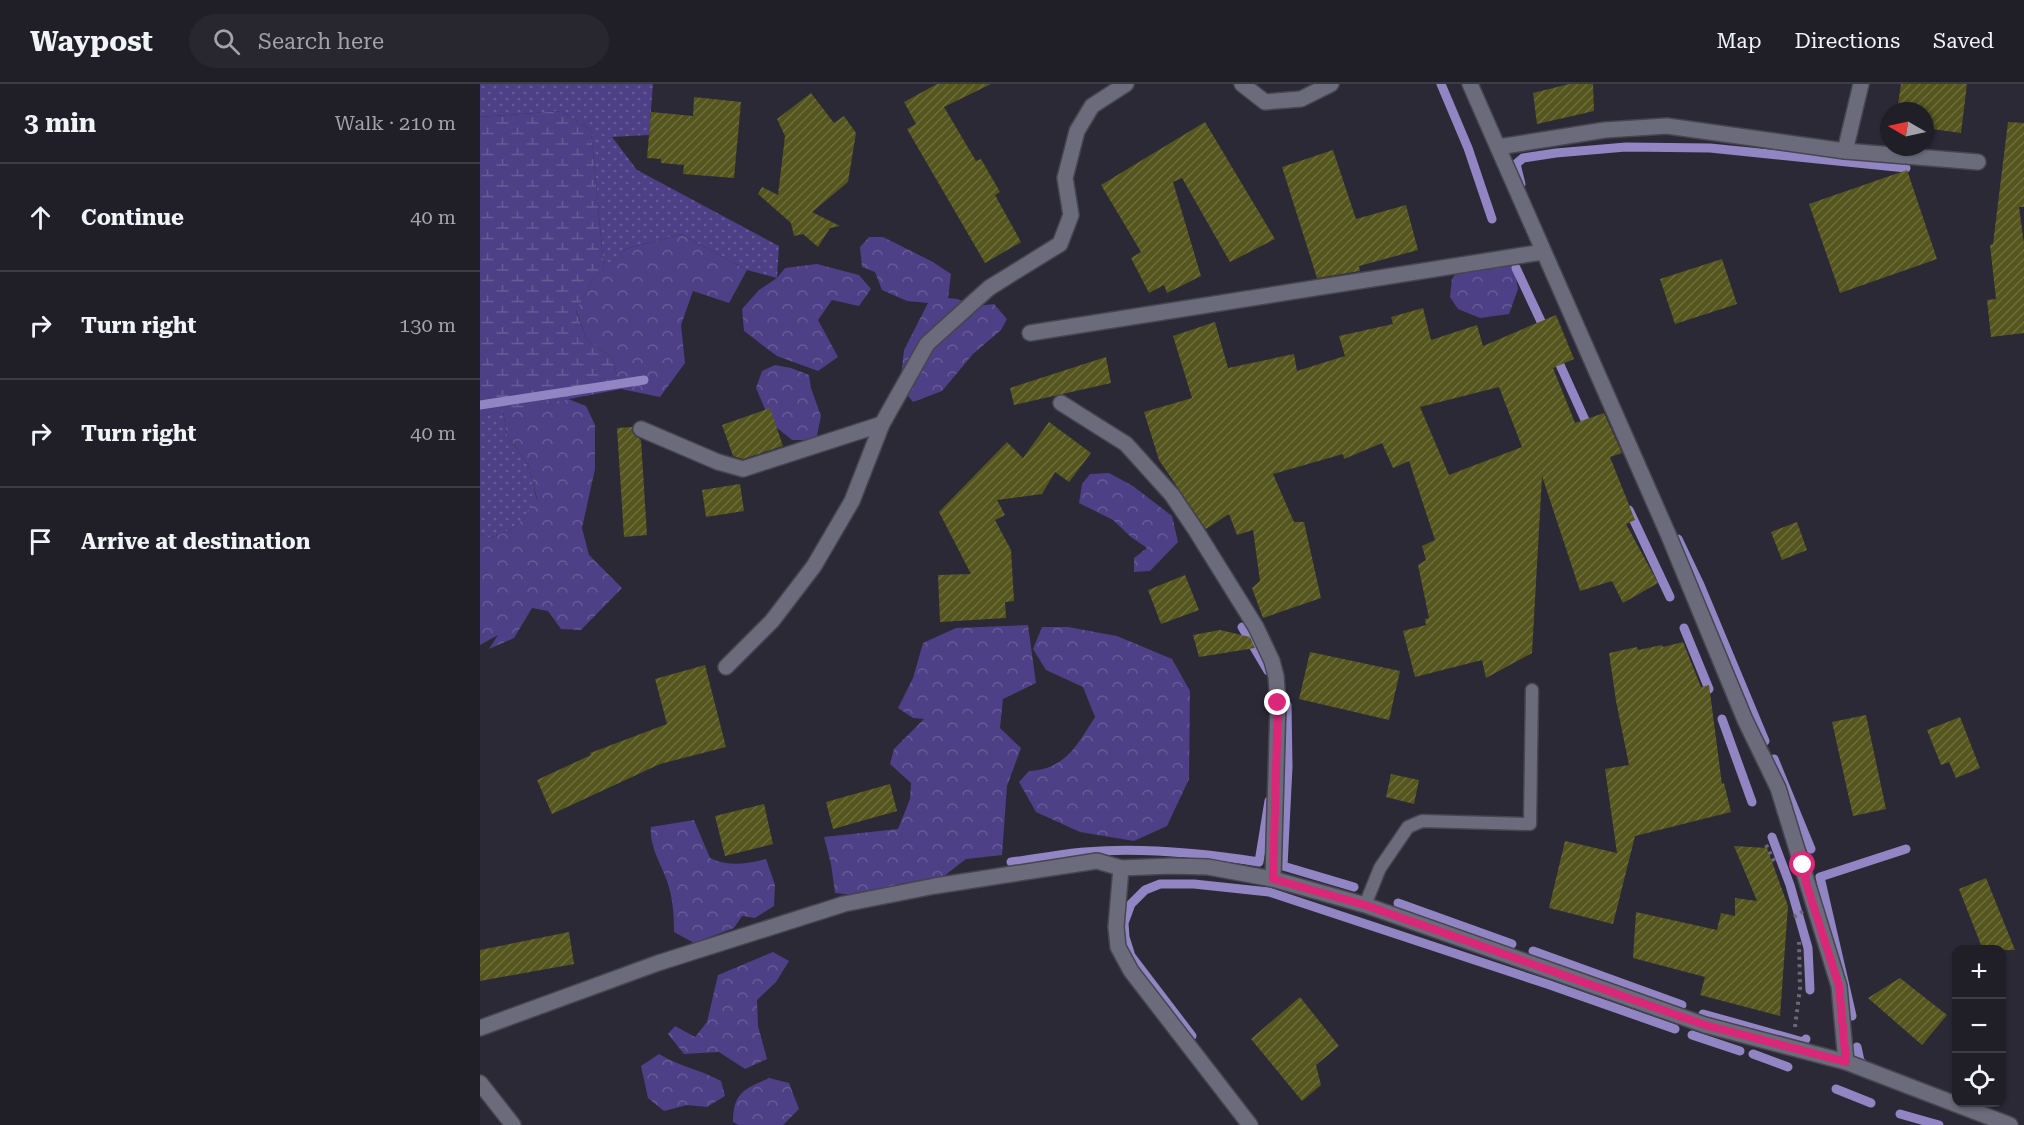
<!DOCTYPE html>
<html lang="en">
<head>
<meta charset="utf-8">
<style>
	body { margin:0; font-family:"Roboto Serif",serif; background:#282730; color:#f1f3f6 }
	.controls { position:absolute; right:18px; bottom:18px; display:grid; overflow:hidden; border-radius:12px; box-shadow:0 2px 4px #0004 }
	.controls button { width:54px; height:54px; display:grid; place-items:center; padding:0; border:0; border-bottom:2px solid #3d3d45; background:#201f28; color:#f1f3f6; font:30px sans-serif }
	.compass { position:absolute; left:1400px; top:18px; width:54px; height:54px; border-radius:50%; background:#201f28; box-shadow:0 2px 4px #0004; rotate:279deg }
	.stop { position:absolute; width:18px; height:18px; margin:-14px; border:4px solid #db2777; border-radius:50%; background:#fff }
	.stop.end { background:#db2777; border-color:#fff; box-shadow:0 2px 6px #0008 }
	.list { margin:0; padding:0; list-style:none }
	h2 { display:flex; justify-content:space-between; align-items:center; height:78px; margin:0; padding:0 24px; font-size:26px }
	h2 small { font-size:20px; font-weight:400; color:#a2a2a8 }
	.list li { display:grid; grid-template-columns:39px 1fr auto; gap:18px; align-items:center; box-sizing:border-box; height:108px; padding:0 24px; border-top:2px solid #3d3d45 }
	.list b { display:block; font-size:22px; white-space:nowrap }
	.list em { font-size:20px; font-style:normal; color:#a2a2a8 }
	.icon { flex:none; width:33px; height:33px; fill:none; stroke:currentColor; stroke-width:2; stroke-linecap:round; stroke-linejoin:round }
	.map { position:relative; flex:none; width:1544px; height:1041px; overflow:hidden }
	header { display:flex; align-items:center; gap:36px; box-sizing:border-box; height:84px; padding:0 30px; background:#201f28; border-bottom:2px solid #3d3d45 }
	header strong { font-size:28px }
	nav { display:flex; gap:33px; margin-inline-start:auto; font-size:21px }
	.search { width:420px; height:54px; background:#282730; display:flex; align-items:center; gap:15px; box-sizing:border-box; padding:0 21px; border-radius:33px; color:#a2a2a8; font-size:22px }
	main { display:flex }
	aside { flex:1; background:#201f28 }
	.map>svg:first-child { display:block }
	.grass { fill:url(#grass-dots) }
	.forest { fill:url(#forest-crowns) }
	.wetland { fill:url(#wetland-marsh) }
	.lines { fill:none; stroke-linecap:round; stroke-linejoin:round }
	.stream { stroke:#9186c3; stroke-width:9 }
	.building { fill:url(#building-hatch); fill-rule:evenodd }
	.service-casing { stroke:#464550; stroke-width:15 }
	.minor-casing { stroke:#464550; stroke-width:18 }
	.tertiary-casing { stroke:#464550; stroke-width:18 }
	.path { stroke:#6b6975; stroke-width:4; stroke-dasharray:3 4.5; stroke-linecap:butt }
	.service { stroke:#6c6b7b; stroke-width:12 }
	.minor { stroke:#6c6b7b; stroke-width:15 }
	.tertiary { stroke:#6c6b7b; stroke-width:15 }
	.path-bridge { stroke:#6b6975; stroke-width:4; stroke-dasharray:3 4.5; stroke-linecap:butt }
	.route { stroke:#db2777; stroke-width:8 }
</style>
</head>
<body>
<header>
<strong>Waypost</strong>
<div class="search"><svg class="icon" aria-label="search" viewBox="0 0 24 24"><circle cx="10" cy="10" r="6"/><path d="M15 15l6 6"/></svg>Search here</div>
<nav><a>Map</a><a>Directions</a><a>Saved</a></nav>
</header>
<main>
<aside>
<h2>3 min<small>Walk · 210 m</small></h2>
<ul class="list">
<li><svg class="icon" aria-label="ahead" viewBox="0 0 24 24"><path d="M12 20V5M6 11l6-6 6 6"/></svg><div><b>Continue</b></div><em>40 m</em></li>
<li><svg class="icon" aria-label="right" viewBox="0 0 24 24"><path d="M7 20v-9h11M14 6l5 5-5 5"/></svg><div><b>Turn right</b></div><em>130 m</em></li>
<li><svg class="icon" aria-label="right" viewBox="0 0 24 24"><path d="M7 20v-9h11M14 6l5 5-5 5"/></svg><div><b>Turn right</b></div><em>40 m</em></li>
<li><svg class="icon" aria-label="arrive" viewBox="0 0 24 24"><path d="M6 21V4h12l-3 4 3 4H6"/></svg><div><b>Arrive at destination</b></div></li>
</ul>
</aside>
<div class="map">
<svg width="1544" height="1041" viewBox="0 0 1544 1041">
	<defs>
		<pattern id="grass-dots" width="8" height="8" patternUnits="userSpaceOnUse" patternTransform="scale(1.5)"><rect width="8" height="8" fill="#4d4086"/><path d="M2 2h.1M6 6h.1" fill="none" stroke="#675b97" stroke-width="1.8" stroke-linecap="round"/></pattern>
		<pattern id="forest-crowns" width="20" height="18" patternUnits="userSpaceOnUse" patternTransform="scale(1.5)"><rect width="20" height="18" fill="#4d4086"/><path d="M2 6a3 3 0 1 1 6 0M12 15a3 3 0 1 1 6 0" fill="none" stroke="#675b97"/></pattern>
		<pattern id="wetland-marsh" width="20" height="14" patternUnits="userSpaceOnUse" patternTransform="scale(1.5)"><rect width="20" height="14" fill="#4d4086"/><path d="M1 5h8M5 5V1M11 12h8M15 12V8" fill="none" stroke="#675b97"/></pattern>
		<pattern id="building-hatch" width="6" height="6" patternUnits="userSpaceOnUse" patternTransform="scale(1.5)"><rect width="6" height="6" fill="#55551e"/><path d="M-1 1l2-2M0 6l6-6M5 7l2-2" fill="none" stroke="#6d6d3f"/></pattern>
	</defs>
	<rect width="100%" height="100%" fill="#2b2936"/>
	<g class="grass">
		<path d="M0 0H173L169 51 132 53 157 86 299 162 297 194 267 186 201 150 146 165 124 186 111 46 82 27 0 33Z"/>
		<path d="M23 327 27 351 49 382 57 416C40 438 37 445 10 454L0 450V332Z"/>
	</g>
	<g class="forest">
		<path d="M201 150 267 186 249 219 213 207 201 241 205 279 180 313 141 305 132 274 107 256 96 226 113 195 146 165Z"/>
		<path d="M389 153H403L453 178 471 190 468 214 477 215 498 222 514 220 527 235 521 246 493 270 462 307 433 318 420 302 424 266 448 219 427 217 402 206 395 188 382 183 380 163Z"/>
		<path d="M1020 177 1034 183 1038 205 1029 230 1000 234 978 225 970 213 972 195 981 182Z"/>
		<path d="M337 180 379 191 391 205 379 222 352 216 338 236 358 273 338 287 297 272 264 247 262 225 279 206 297 194 305 184Z"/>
		<path d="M295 281 311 284 329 291 331 304 341 332 336 356H312L291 339 276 304 282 287Z"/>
		<path d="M88 315 106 322 115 341V385L102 444 109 471 142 504 101 546 81 545 68 527 52 524 34 554 9 565 18 551 0 561V450L10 454C37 445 40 438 57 415L49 382 27 351 23 327Z"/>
		<path d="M629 389 653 402 692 432 698 458 670 487 654 488V474L667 464 651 453 633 436 599 419 602 400 610 390Z"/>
		<path d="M548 541 556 599 523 615 520 644 541 664 527 702 522 771 486 775 455 799H423L399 806 374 811 355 809 351 780 344 753 418 745 430 715 431 699 410 680 414 665 444 635 433 634 418 624 433 594 443 559 476 544Z"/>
		<path d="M562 543H588L637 552 692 575 710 607 709 695 687 742 654 757 600 748 556 728 539 698 549 687C586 685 597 661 615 633L603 603 566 586 553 565Z"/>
		<path d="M214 736 230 774C249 783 266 780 286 775L295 801 294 822 275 834 262 832 254 844 214 859 194 848C194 831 193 814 187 797 181 780 169 762 171 743Z"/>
		<path d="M293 868 309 877 296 898 277 916 278 942 287 975 265 985 239 968 204 970 188 950 195 942 215 953 227 938 238 891Z"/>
		<path d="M179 970C199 982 221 986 241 997L245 1012 227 1023 207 1021 184 1027 168 1014 161 982Z"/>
		<path d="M289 994 309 999 319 1025 303 1041H259L253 1038C253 1008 265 1005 289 994Z"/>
	</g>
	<path class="wetland" d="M82 27 111 46 124 186 113 195 96 227 107 256 132 274 141 305 0 332V33Z"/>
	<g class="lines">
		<g class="stream">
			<path d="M961 0 988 64 1012 135"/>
			<path d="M1041 100 1036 80 1043 74 1076 69 1146 63 1230 64 1426 84"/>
			<path d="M1036 184 1066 248"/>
			<path d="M1076 272 1110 347"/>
			<path d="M0 321 164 296"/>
			<path d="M1149 426 1190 513"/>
			<path d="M1198 455 1220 501 1285 657"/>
			<path d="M762 543 788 587"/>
			<path d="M1204 544 1229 605"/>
			<path d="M807 621 808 683 803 782 874 803"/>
			<path d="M1242 635 1272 718"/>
			<path d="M1294 675 1331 765"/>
			<path d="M1292 753 1310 801 1328 864 1330 906"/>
			<path d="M531 778C556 775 580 770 605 768 663 763 722 769 779 778L789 717"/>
			<path d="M918 819 1032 860"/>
			<path d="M1053 867 1202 921"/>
			<path d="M1223 930 1323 958 1326 955"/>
			<path d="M1372 932 1340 793 1426 765"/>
			<path d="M1212 951 1260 967"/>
			<path d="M712 952 651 872 645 853 644 839 651 820 665 806 680 800H714L789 808 1067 900 1195 945"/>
			<path d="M1377 963 1380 977 1386 982"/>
			<path d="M1273 970 1308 983"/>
			<path d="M1356 1005 1391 1019"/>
			<path d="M1420 1030 1459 1041"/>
		</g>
	</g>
	<g class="building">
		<path d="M457 0H511L464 23 496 77 501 75 520 108 515 111 541 158 505 179 427 45 436 40 424 18Z"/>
		<path d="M1089 0H1113L1114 27 1057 40 1053 9Z"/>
		<path d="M1421 0H1487L1481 49 1445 44V27H1417Z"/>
		<path d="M331 9 354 39 364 32 376 49 368 98 332 128 360 142 350 144 338 163 323 150 314 152 311 139 278 110 282 103 298 111 305 52 297 35Z"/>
		<path d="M214 13 261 18 254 94 203 90 204 81 181 79V75L167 74 171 28 213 32Z"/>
		<path d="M725 38 795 155 750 178 702 94 693 98 721 192 687 209 684 201 669 209 651 174 661 168 621 101Z"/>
		<path d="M1528 38 1544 39V123H1539L1544 160V249L1511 253 1507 216 1516 215 1510 161 1513 160Z"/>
		<path d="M853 66 876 135 926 121 938 166 879 182 880 187 837 194 802 83Z"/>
		<path d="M1427 86 1457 175 1360 209 1329 120Z"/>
		<path d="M1242 175 1257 220 1195 240 1180 195Z"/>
		<path d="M943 224 951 256 997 241 1003 262 1076 231 1094 275 1073 284 1095 339 1124 329 1142 369 1130 373 1155 436 1146 440 1178 499 1143 519 1132 497 1100 507 1062 392 1052 569 1006 594 1002 576 935 593 923 547 946 541 945 535 949 534 938 481 946 476 942 462 955 456 929 377 913 384 902 359 864 375 863 370 793 390 814 438H824L841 514 783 534 772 504 780 497 773 446 757 451 749 430 726 445 679 376 664 328 712 314 693 252 735 238 748 284 814 270 817 287 865 272 859 252 913 240 911 233ZM1019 303 1042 363 969 391 940 323Z"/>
		<path d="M626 273 631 299 534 321 530 304Z"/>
		<path d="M290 324 303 362 263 375 253 372 242 341Z"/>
		<path d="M569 338 611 369 589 398 575 388 562 410 517 416 525 431 515 436 531 466 534 517 525 518 526 534 460 538 458 491 491 490 459 428 527 358 543 374Z"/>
		<path d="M152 343 153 350 161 356 167 451 144 453 137 344Z"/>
		<path d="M260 400 264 427 226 433 222 406Z"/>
		<path d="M1317 438 1327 466 1302 476 1291 448Z"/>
		<path d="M705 491 719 526 681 540 668 506Z"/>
		<path d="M740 546 770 553 775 564 719 573 713 551Z"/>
		<path d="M1203 558 1221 603 1229 601 1242 700 1244 699 1251 728 1155 752 1133 840 1069 824 1085 757 1137 769 1125 685 1149 681 1136 617 1129 569 1157 563 1158 566 1182 561 1183 563Z"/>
		<path d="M830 568 920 587 909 636 819 615Z"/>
		<path d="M225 581 246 663 180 680 72 730 57 696 111 671 110 669 187 640 175 595Z"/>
		<path d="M1386 631 1406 725 1373 732 1352 638Z"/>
		<path d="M1480 633 1500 684 1476 694 1469 678 1461 681 1447 646Z"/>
		<path d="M911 690 939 696 934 720 906 713Z"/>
		<path d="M410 700 417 727 353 745 346 718Z"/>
		<path d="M284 720 293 760 245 772 235 732Z"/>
		<path d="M1254 762 1287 764 1308 822 1300 932 1220 911 1225 893 1153 874 1156 828 1237 846 1241 829 1255 832V814L1277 817Z"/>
		<path d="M1506 794 1535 866H1503L1479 805Z"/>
		<path d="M89 848 94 880 0 897V866Z"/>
		<path d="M1420 894 1467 931 1442 961 1388 914Z"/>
		<path d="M820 913 859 962 836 981 841 1001 822 1017 771 955Z"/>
	</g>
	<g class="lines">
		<g class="service-casing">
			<path id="service" d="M885 821 900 784 928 743 942 737 1050 740 1052 606"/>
		</g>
		<g class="minor-casing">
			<g id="minor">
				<path d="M762 0 785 18 821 15 851 0"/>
				<path d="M990 0 1188 450 1265 636 1298 704 1359 902 1366 978"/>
				<path d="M1018 63 1125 46 1187 42 1365 67 1498 78"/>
				<path d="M1365 67 1381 0"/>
				<path d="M550 249 1063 168"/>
				<path d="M581 319 646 360 692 411 715 445 776 543 792 577 796 592 798 619 793 795"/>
				<path d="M161 345 238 378 263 385 402 340"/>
				<path d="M246 583 292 537 334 482 372 417 402 340 447 260 509 204 580 160 591 131 585 94 597 47 612 22 646 0"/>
				<path d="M641 784 636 843 638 863 651 887 770 1041"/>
				<path d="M0 999 33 1041"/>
			</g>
		</g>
		<g class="tertiary-casing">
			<path id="tertiary" d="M0 944 178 879 364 820 455 802 617 777 641 784 691 782 728 783 793 795 885 821 1225 941 1366 978 1530 1041"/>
		</g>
		<g class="path">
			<path d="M1286 761 1295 779"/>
			<path d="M1315 943 1320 904 1319 858"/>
		</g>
		<use href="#service" class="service"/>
		<use href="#minor" class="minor"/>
		<use href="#tertiary" class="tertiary"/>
		<path class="path-bridge" d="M1314 833 1325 826"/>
	</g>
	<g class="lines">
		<path class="route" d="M798 619 793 795 885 821 1225 941 1366 978 1359 902 1327 802 1323 781"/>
	</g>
</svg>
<div class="controls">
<button>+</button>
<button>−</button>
<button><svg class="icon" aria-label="locate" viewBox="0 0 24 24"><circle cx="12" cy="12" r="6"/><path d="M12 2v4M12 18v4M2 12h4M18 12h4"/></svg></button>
</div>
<svg class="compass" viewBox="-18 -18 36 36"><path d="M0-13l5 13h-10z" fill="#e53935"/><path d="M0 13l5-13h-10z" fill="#a2a2a8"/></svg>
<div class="stop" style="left:1323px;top:781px"></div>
<div class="stop end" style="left:798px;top:619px"></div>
</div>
</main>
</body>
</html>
